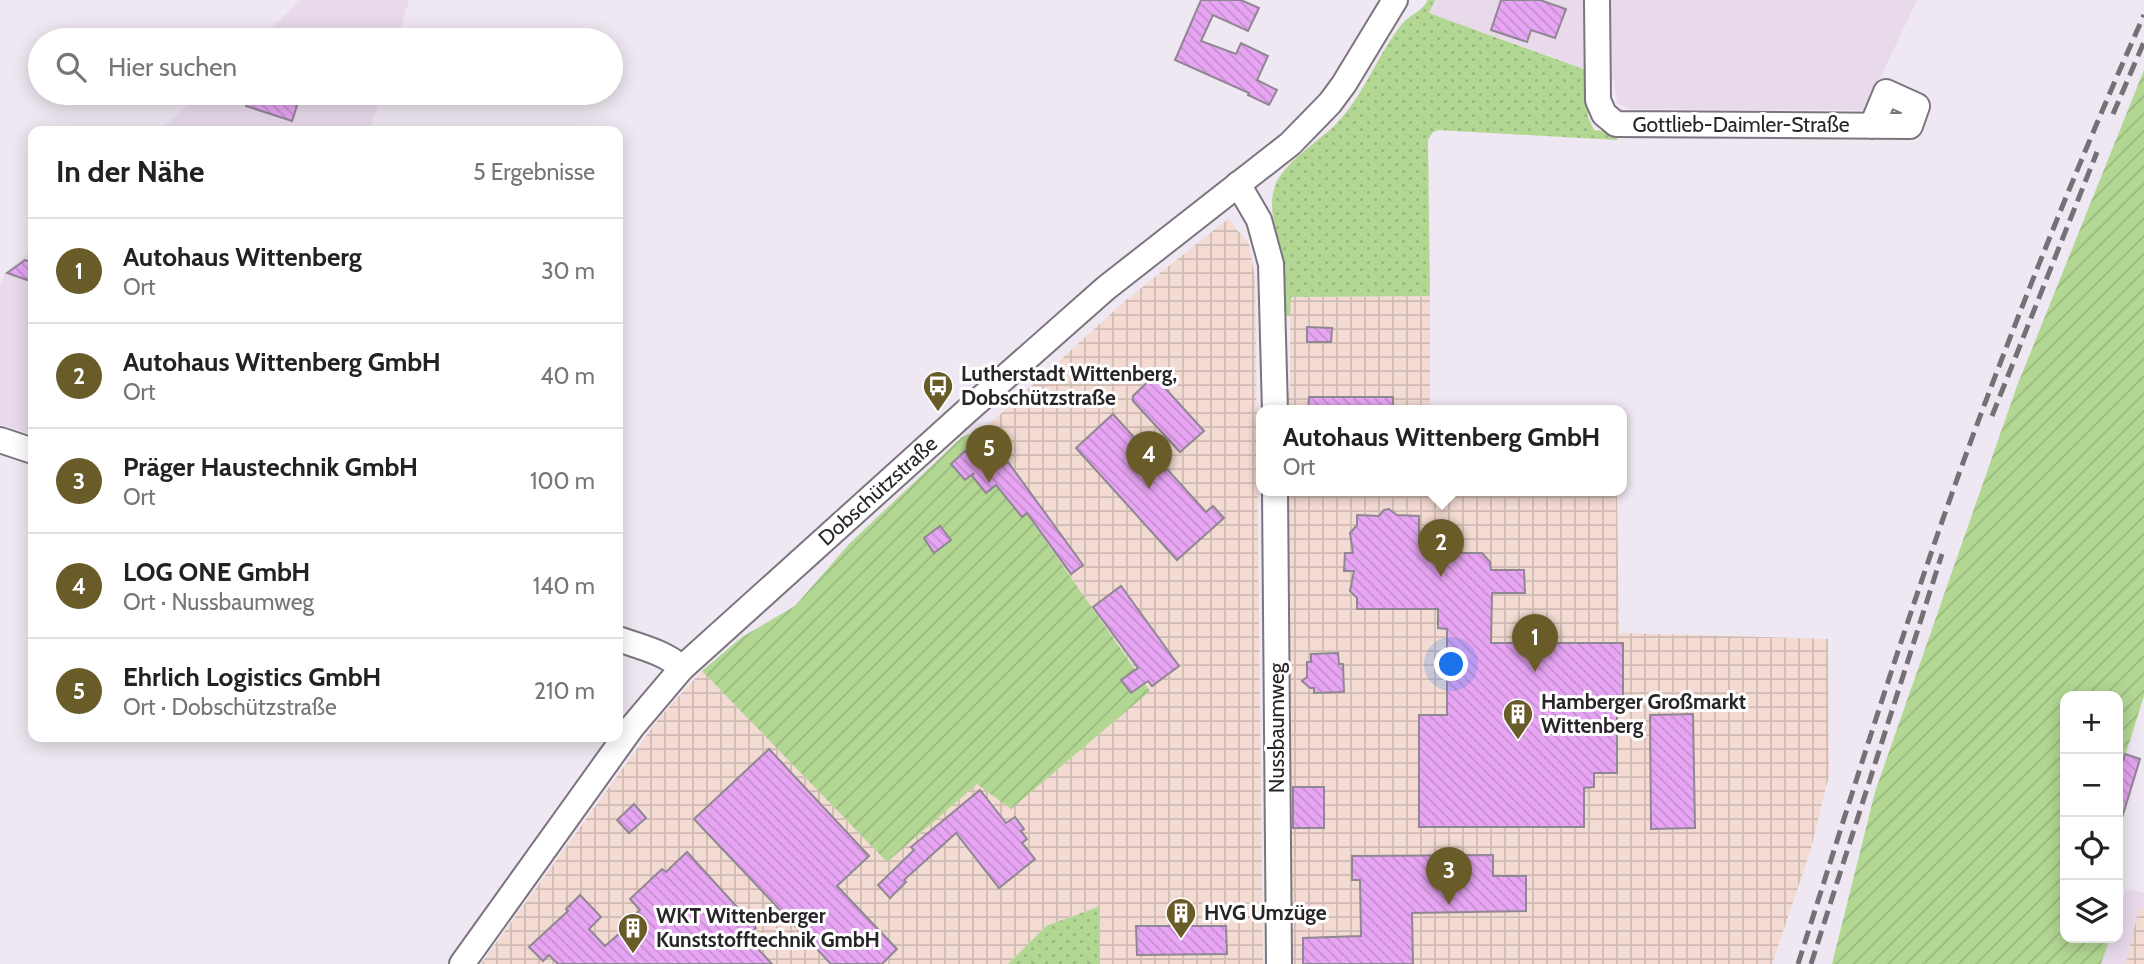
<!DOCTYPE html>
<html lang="de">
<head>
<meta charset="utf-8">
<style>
	body { margin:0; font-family:Cabin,sans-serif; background:#f6f6f6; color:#222 }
	.controls { position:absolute; right:21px; bottom:21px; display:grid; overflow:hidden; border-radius:14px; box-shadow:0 4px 18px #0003 }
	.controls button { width:63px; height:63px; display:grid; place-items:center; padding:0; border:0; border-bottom:2px solid #e0e0e0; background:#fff; color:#222; font:35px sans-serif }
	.you { position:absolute; left:1452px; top:665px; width:24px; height:24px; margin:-18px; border:5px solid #fff; border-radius:50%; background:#1a73e8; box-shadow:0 0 0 10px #1a73e833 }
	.badge { display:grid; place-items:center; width:46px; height:46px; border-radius:50%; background:#6a5c29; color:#fff; font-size:23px; font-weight:700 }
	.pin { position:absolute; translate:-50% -58px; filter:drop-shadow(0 2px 4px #0008) }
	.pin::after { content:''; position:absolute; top:37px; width:24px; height:21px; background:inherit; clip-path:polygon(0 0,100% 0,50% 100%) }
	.popup { position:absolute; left:1256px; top:405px; width:371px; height:91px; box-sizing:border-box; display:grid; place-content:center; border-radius:14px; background:#fff; filter:drop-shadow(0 2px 5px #0005); font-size:23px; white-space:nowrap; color:#767676 }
	.popup b { font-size:26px; color:#222 }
	.popup::after { content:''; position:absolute; left:50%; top:100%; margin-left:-14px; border:14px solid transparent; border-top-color:#fff }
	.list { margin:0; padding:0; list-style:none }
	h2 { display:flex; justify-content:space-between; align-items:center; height:91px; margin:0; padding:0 28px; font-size:30px }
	h2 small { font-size:23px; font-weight:400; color:#767676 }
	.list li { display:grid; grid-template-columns:46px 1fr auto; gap:21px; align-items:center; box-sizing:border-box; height:105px; padding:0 28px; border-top:2px solid #e0e0e0 }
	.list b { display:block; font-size:26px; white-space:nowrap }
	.list p { margin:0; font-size:23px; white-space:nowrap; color:#767676 }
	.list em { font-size:23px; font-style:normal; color:#767676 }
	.icon { flex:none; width:38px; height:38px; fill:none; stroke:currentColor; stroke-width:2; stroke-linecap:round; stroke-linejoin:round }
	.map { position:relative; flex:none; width:2144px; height:964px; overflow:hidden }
	.search { position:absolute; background:#fff; box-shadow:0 4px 18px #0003; left:28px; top:28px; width:595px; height:77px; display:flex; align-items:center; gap:18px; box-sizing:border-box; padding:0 24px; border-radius:38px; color:#767676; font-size:26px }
	.panel { position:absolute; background:#fff; box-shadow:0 4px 18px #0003; left:28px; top:126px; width:595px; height:616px; border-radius:14px }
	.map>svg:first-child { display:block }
	.built { fill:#e8daeb }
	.industrial { fill:url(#industrial-grid) }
	.grass { fill:url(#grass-dots) }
	.garden { fill:url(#garden-furrows) }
	.building { fill:url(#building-back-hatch); stroke:#8f8791; stroke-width:2 }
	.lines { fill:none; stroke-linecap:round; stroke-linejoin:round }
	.minor-casing { stroke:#7c747e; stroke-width:28 }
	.minor { stroke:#fff; stroke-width:24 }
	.rail { stroke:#756f76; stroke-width:5; stroke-dasharray:14 7; stroke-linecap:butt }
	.labels { text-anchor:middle; stroke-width:6; stroke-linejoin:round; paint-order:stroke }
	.street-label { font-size:21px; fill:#282428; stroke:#fff }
	.poi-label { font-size:21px; font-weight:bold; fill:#282428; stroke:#fff; text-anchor:start }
</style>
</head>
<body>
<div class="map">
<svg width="2144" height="964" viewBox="0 0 2144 964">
	<defs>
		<pattern id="industrial-grid" width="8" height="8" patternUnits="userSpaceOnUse" patternTransform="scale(1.75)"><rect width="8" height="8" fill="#f3dad2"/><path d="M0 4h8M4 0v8" fill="none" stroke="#d0bbb4"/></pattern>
		<pattern id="grass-dots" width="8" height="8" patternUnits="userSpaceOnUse" patternTransform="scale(1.75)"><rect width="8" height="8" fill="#b2d793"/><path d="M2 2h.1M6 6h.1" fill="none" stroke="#99b87f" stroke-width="1.8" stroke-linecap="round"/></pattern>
		<pattern id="garden-furrows" width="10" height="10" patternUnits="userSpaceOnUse" patternTransform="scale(1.75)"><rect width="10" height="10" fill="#b2d793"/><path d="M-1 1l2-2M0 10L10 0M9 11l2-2" fill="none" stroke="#99b87f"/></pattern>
		<pattern id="building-back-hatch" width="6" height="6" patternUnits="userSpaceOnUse" patternTransform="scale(1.75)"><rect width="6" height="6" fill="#e7a5f3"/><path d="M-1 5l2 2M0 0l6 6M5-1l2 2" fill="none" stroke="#c68ed0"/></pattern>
	</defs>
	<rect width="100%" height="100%" fill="#efe7f1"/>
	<g class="built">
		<path d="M301 0H409L397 40H258Z"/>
		<path d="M1435 0H1917L1865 110 1630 109 1617 103 1614 79 1429 13Z"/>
		<path d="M201 93H381L370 131H159Z"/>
		<path d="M33 248V435L0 424V287L5 274Z"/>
		<path d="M2126 889 2144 893V964H2101L2110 938H2118V914Z"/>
	</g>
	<g class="industrial">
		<path d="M1228 219 1249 244 1255 278 1263 964H1100V906L1046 926 1008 964H481L660 717 702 671 887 862 977 783 1011 809 1150 690 974 438 1125 301Z"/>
		<path d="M1430 296V411H1285L1290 385V297Z"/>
		<path d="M1286 491H1617L1619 633 1828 639 1829 775 1810 852 1772 964H1291Z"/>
		<path d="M2139 908 2144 909V964H2126Z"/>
	</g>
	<g class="grass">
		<path d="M1428 0H1435L1429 13 1589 71 1588 117 1594 130 1618 133 1617 140 1438 130 1432 133 1428 140 1430 296 1291 297 1290 316H1284C1284 295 1284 273 1280 252 1277 231 1268 210 1274 189 1280 165 1319 141 1336 124 1364 95 1377 56 1401 25 1409 15 1422 12 1428 0Z"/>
		<path d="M1100 906V964H1008L1046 926Z"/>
	</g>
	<g class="garden">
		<path d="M2144 70V696L2118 778V696H2065V938H2110L2101 964H1832L1875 792 2017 386Z"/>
		<path d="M969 434 974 438 1150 691 1011 809 977 784 887 862 702 671 742 637 795 606 850 543 962 437Z"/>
	</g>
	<g class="building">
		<path d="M1201 0H1241L1259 8 1248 31 1213 15 1201 41 1236 54 1241 43 1268 56 1257 80 1277 90 1269 105 1248 95 1249 93 1175 60Z"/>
		<path d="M1501 0H1540L1566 9 1555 38 1531 30 1527 42 1491 30Z"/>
		<path d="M250 93H301L292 121 246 106Z"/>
		<path d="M25 260 33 263V282L7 273Z"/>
		<path d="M1307 327 1332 328 1331 342H1307Z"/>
		<path d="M1154 376 1204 431 1180 452 1133 401V396Z"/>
		<path d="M1309 397H1393V411H1308Z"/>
		<path d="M1113 414 1164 471 1167 469 1206 512 1213 506 1224 518 1177 560 1076 448Z"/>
		<path d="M965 451 980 468 988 459 996 470 1008 462 1083 565 1071 574 1027 513 1022 517 996 485 986 493 972 476 974 473 965 480 951 464Z"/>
		<path d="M1389 509 1397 515 1419 516V542L1430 553H1482L1490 562 1491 570H1524L1525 593H1492L1491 643H1623V701H1617V773H1594V787L1584 788V827H1419V715H1447V629L1438 628V609H1357V598L1350 591 1354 571H1344L1345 553H1353L1350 533 1357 525V515L1379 516 1384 510Z"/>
		<path d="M940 526 951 540 934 553 924 538Z"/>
		<path d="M1121 586 1179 666 1152 686 1148 681 1131 693 1121 680 1138 668 1093 607Z"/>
		<path d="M1338 653 1339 664H1343L1344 692 1314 693V688H1310L1302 681 1307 677V662H1311V654Z"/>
		<path d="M1693 714 1695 828 1651 829 1650 715Z"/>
		<path d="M769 749 869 856 837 886 897 949 882 964H831L694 819Z"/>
		<path d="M2125 754 2140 759 2121 821 2118 820V777Z"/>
		<rect x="1293" y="787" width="31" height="41"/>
		<path d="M980 790 1006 823 1015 817 1024 829 1021 831 1027 839 1022 843 1035 859 999 888 956 833 904 880 906 882 890 898 878 885 914 850 911 847Z"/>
		<path d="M634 804 646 818 629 833 617 820Z"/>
		<path d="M687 852 756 928 747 937 772 964H558L549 955 543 961 529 947 568 911 566 909 580 895 601 917 589 929 605 946 637 918 635 915 640 910 630 899 662 869 666 872Z"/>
		<path d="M1493 855V876H1526V911L1412 913 1413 964H1303V938L1361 936 1360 880H1352V856Z"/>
		<path d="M1136 926H1226L1227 954 1137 955Z"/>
	</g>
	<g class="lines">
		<g class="minor-casing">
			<g id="minor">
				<path d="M1597 0 1598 100 1604 114 1616 124 1910 126 1917 106 1886 92 1872 126"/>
				<path d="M1238 184 1259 220 1271 264 1275 411"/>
				<path d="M0 440 33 451"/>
				<path d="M1275 491 1279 964"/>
				<path d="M618 639C641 647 664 652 682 668"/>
				<path d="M462 964 632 727 682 668 968 410 1106 288 1290 144 1330 103 1344 84 1395 0"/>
			</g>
		</g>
		<use href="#minor" class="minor"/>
		<g class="rail">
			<path d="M2113 114 2144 42"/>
			<path d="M1992 416 2097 152"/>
			<path d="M1798 964C1860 769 1920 573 1993 382 2040 259 2090 136 2144 15"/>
			<path d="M1811 964 1942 554"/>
		</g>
	</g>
	<defs>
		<g id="bus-pin" transform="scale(1.575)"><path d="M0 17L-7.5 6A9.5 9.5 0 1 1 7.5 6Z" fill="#6a5c29" stroke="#fff"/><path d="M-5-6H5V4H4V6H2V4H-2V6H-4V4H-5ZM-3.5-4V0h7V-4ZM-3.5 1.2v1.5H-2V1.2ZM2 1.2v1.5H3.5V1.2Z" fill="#fff"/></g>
		<g id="building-pin" transform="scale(1.575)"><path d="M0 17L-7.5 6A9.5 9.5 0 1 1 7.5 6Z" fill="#6a5c29" stroke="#fff"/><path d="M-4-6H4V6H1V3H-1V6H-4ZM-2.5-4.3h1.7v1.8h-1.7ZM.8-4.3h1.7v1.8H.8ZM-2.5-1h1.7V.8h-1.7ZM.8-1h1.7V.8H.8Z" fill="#fff"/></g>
	</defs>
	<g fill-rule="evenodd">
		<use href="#bus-pin" x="938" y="386"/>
		<use href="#building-pin" x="1518" y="714"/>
		<use href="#building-pin" x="1181" y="913"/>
		<use href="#building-pin" x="633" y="928"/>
	</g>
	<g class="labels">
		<g class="street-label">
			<text x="1741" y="132">Gottlieb-Daimler-Straße</text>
			<text transform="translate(878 491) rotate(-42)" y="7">Dobschützstraße</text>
			<text transform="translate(1277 728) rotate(-90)" y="7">Nussbaumweg</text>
		</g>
		<g class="poi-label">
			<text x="961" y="381">Lutherstadt Wittenberg,<tspan x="961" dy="24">Dobschützstraße</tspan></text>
			<text x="1541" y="709">Hamberger Großmarkt<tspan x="1541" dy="24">Wittenberg</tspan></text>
			<text x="1204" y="920">HVG Umzüge</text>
			<text x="656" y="923">WKT Wittenberger<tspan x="656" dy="24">Kunststofftechnik GmbH</tspan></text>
		</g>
	</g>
</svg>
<div class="controls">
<button>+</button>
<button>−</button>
<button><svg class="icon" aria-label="locate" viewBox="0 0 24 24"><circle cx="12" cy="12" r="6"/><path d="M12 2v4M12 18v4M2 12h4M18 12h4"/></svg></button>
<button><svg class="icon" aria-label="layers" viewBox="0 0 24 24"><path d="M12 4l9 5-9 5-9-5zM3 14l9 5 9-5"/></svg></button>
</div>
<div class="you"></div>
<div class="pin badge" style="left:1535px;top:672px">1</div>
<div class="pin badge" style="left:1441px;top:577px">2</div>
<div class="popup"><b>Autohaus Wittenberg GmbH</b>Ort</div>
<div class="pin badge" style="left:1449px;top:905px">3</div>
<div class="pin badge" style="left:1149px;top:489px">4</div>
<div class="pin badge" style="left:989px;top:483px">5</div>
<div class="search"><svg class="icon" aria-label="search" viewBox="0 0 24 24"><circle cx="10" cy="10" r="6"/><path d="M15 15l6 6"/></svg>Hier suchen</div>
<section class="panel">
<h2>In der Nähe<small>5 Ergebnisse</small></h2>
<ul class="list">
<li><span class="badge">1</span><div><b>Autohaus Wittenberg</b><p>Ort</p></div><em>30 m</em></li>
<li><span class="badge">2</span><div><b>Autohaus Wittenberg GmbH</b><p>Ort</p></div><em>40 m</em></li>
<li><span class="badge">3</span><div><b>Präger Haustechnik GmbH</b><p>Ort</p></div><em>100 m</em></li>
<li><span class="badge">4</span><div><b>LOG ONE GmbH</b><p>Ort · Nussbaumweg</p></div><em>140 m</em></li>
<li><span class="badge">5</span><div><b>Ehrlich Logistics GmbH</b><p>Ort · Dobschützstraße</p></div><em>210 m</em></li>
</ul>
</section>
</div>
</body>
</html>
